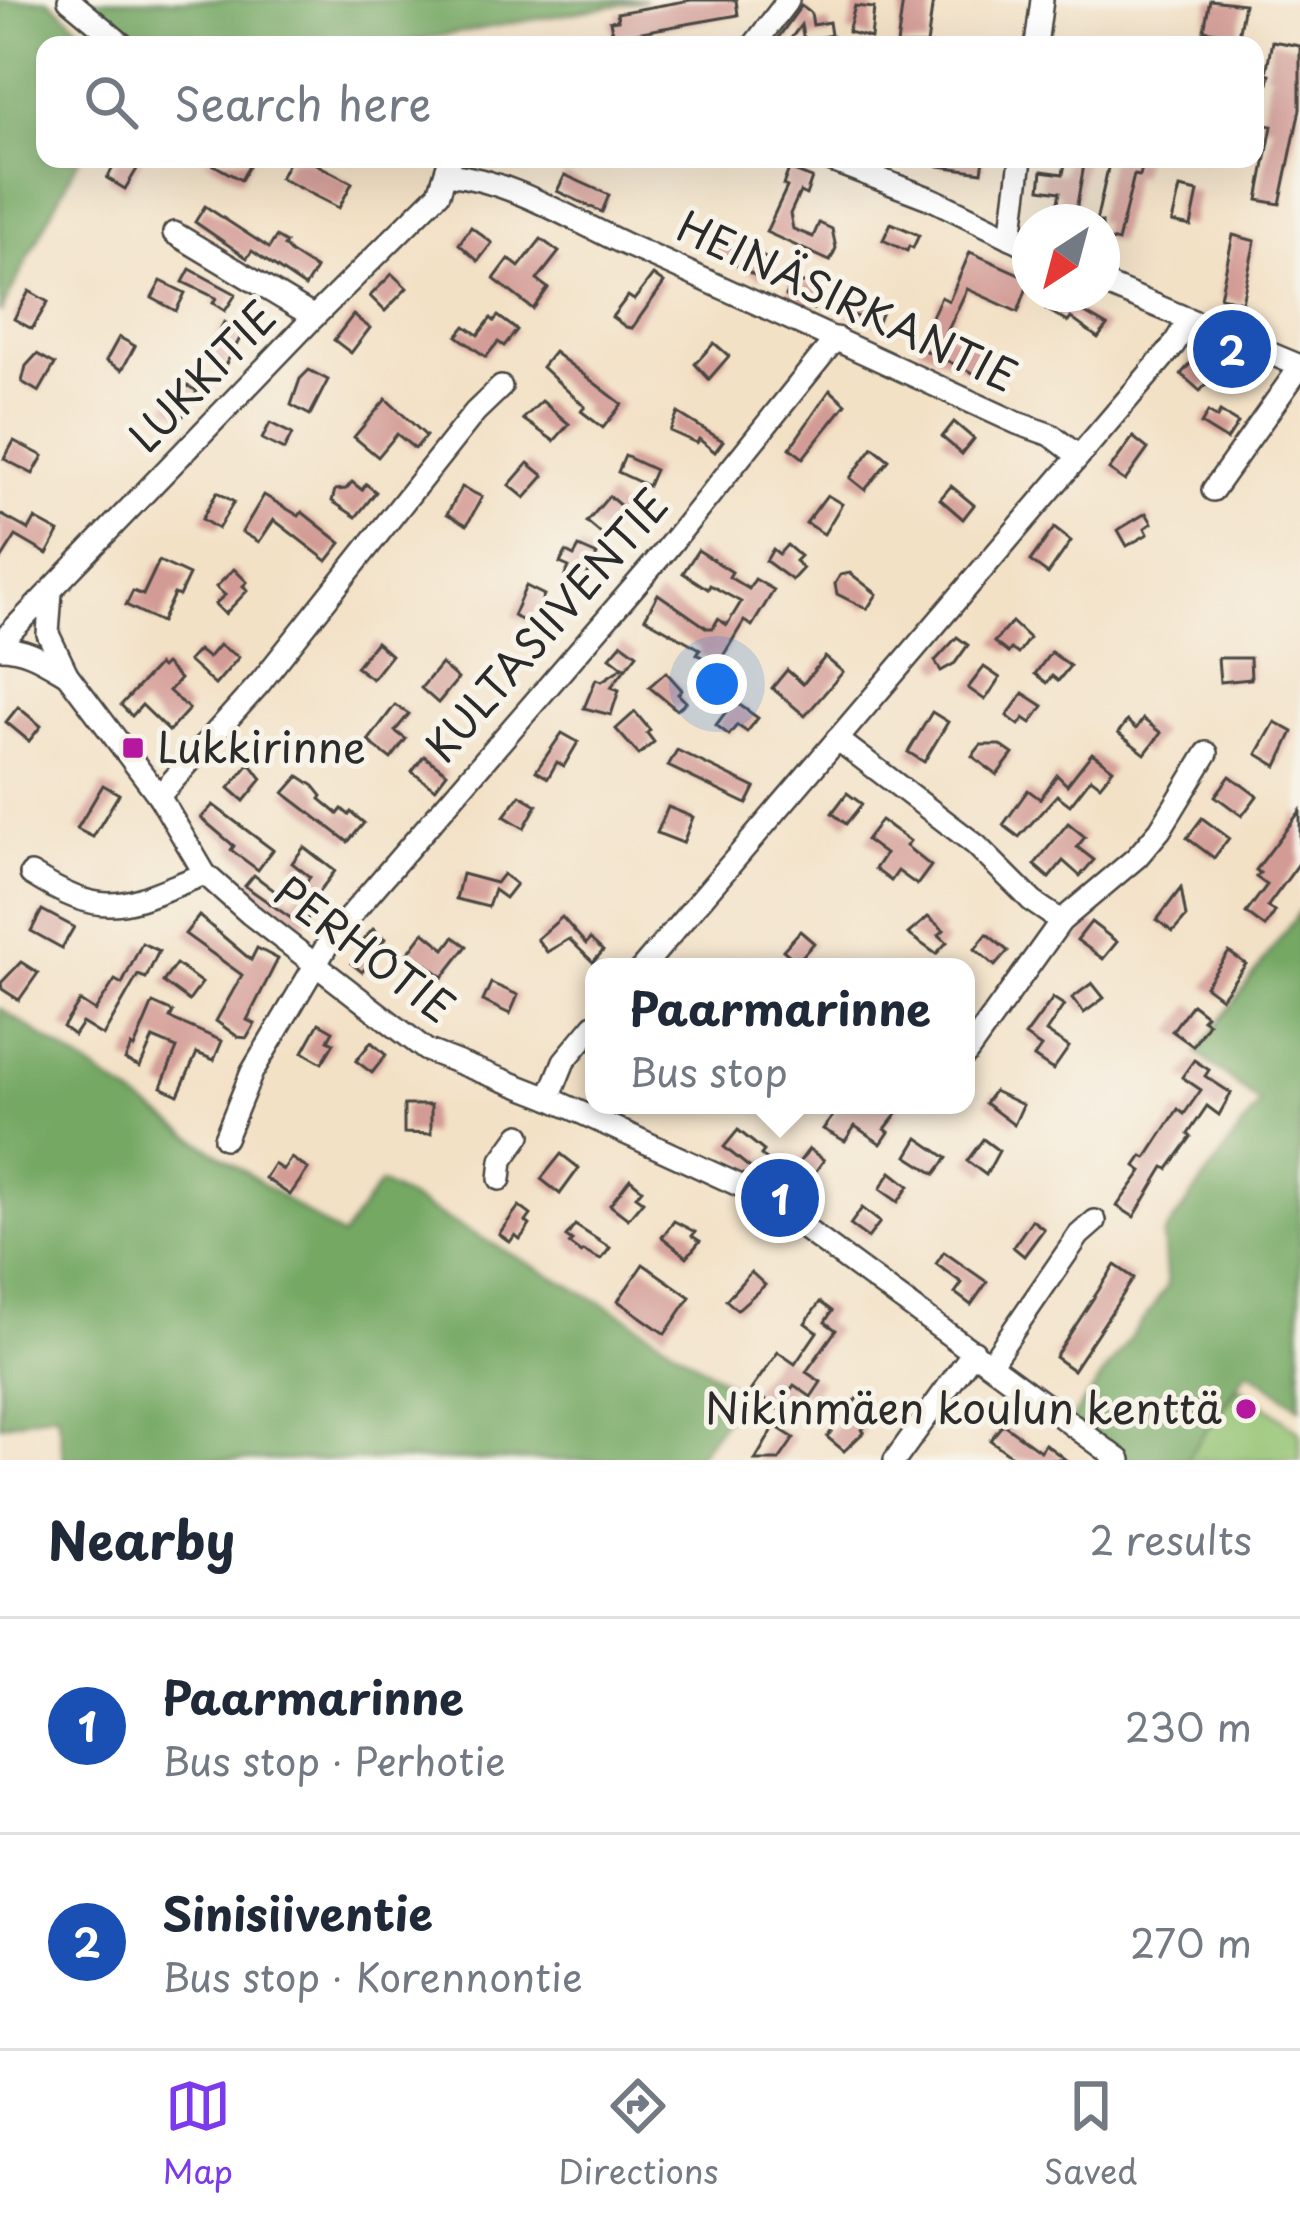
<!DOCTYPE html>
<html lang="en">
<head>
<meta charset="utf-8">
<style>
	body { margin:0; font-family:"Playpen Sans",sans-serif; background:#f2f2f3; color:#1f2937 }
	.compass { position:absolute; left:1012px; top:204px; width:108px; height:108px; border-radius:50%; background:#fff; box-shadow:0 12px 48px #0002; rotate:216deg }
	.you { position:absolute; left:717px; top:684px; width:42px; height:42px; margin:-30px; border:9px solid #fff; border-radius:50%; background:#1a73e8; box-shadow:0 0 0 18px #1a73e833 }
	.badge { display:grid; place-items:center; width:78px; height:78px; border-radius:50%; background:#7c3aed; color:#fff; font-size:39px; font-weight:700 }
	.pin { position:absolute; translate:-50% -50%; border:6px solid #fff; box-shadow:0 3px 12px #0006 }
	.popup { position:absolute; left:585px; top:958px; width:390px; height:156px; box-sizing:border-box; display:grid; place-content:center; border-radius:24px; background:#fff; filter:drop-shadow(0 3px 9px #0005); font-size:39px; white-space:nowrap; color:#747a83 }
	.popup b { font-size:45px; color:#1f2937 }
	.popup::after { content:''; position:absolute; left:50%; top:100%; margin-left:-24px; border:24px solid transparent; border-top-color:#fff }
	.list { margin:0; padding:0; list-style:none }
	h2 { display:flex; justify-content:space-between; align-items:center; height:156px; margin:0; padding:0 48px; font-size:51px }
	h2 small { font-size:39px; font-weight:400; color:#747a83 }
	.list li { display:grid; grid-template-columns:78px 1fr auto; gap:36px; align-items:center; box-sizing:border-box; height:216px; padding:0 48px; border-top:3px solid #e0e1e3 }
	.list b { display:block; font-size:45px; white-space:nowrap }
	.list p { margin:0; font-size:39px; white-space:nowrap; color:#747a83 }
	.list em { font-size:39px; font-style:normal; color:#747a83 }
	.icon { flex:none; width:66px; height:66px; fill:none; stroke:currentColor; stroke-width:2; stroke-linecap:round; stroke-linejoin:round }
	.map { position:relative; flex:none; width:1300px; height:1460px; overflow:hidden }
	.search { position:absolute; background:#fff; box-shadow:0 12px 48px #0002; left:36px; right:36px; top:36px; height:132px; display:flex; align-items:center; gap:30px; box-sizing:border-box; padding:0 42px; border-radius:24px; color:#747a83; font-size:45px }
	.sheet { height:588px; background:#fff }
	nav { display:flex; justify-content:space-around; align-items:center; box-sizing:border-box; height:168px; border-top:3px solid #e0e1e3; background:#fff; font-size:33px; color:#747a83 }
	nav a { display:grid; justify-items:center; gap:6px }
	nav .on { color:#7c3aed }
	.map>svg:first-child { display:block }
	.green { fill:#92c271; stroke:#5e764e; stroke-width:3 }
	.forest { fill:#75a863; stroke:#506a47; stroke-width:3 }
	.building { fill:#d39b95 }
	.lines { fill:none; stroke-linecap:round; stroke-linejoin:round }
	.minor-casing { stroke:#494642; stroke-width:26 }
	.minor { stroke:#fff; stroke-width:21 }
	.poi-dot { fill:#b5179e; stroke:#f7f3e8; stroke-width:4.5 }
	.labels { text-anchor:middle; stroke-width:10; stroke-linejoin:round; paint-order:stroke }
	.street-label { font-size:42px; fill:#2b2b2b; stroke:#f7f3e8 }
	.poi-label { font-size:42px; fill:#2b2b2b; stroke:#f7f3e8; text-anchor:start }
</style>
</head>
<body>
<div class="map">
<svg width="1300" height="1460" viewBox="0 0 1300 1460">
	<rect width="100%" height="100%" fill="#f7f3e8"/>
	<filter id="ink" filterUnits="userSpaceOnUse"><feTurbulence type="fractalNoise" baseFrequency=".00833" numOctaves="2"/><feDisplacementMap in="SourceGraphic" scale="24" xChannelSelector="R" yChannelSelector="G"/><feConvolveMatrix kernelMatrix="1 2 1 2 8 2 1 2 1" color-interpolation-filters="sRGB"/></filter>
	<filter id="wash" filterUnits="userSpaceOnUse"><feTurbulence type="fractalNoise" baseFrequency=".004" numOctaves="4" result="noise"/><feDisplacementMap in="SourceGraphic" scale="48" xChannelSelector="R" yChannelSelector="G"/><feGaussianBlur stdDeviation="2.7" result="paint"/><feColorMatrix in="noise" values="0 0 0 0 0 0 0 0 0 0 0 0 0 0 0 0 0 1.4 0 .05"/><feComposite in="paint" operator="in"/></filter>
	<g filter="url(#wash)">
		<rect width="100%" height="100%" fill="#f3e1c6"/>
		<path class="green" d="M1240 1387 1300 1432V1460H1184Z"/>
		<g class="forest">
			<path d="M0 0H49L100 45H45V159H79L0 313Z"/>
			<path d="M69 0H646L388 45H136L87 8Z"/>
			<path d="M1300 911V1407L1248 1370 1186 1460H1121L1071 1420 1167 1287 1163 1236 1260 1103 1197 1053Z"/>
			<path d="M0 1008 342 1237 380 1183 620 1313 744 1394 694 1460H64L57 1412 0 1425Z"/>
		</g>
		<g id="blocks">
			<g class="building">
				<path d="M691 0H736L738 15 613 37 610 21 618 20 617 13Z"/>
				<path d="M903 0H933L927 45H897Z"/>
				<path d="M1210 0 1244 4 1238 36 1204 30Z"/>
				<path d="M801 6 811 13 813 25 829 22 831 35 804 41 801 25 786 45H773Z"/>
				<path d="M855 6 874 8 871 38 848 32Z"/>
				<path d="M1272 41 1300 46V109L1280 204 1258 200 1272 126 1260 124 1270 74 1266 73Z"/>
				<path d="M118 159H143L125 189 107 178Z"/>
				<path d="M203 159H253L241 180Z"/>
				<path d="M290 159H306L352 183 339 208 280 178Z"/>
				<path d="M940 159H984L982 172 939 166Z"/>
				<path d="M1066 159H1085L1074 222H1054L1060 192 1040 189 1042 171 1063 174Z"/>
				<path d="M1110 159H1144L1140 176 1134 175 1118 242 1102 238V222H1096Z"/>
				<path d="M789 169 812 178 806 195 800 192 790 214 793 229 813 237 819 223 832 229 836 248 830 261 766 232 787 187 783 185Z"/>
				<path d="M565 175 609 195 602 212 557 191Z"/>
				<path d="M1180 188 1198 192 1191 226 1172 222Z"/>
				<path d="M205 206 269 248 276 237 286 243 284 246 291 253 316 269 305 287 252 251 247 258 195 222Z"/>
				<path d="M891 223 919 235 913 248 909 246 907 251 883 240Z"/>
				<path d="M471 227 492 243 478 261 459 244Z"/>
				<path d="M1233 235 1255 241 1242 302 1220 297Z"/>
				<path d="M541 239 559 252 537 280 548 288 533 309 494 279 509 259 519 267Z"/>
				<path d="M715 240 755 260 758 254 771 261 761 279 710 250Z"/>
				<path d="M970 252 1030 279 1018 312 967 289 947 332 999 356 988 380 918 347 941 297 949 301Z"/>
				<path d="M190 269 236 294 225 311 213 303 216 298 183 282Z"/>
				<path d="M392 274 407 288 385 311 370 296Z"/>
				<path d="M653 275 664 283 632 328 626 327 612 317 628 296 634 300Z"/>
				<path d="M161 281 185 293 176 311 152 298Z"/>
				<path d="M815 282 824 286 813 309 786 296 791 284Z"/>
				<path d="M29 291 48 302 32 329 14 319Z"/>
				<path d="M845 293 884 307 877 324 839 310Z"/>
				<path d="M1054 295 1107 326 1098 338 1071 318 1068 322 1046 309Z"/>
				<path d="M353 315 370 328 351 353 334 340Z"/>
				<path d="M498 316 517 330 504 346 498 342 486 357 457 336 465 326 478 335 491 318 494 321Z"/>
				<path d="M224 322 243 333 223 369 206 359Z"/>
				<path d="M119 337 135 346 122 370 106 361Z"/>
				<path d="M714 343 729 356 709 379 695 364Z"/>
				<path d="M554 352 622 404 603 428 581 411 585 407 542 367Z"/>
				<path d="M37 354 55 364 39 392 22 382 26 366Z"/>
				<path d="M1197 356 1213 377 1200 391 1181 374Z"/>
				<path d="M309 370 328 380 310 415 291 405 300 379Z"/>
				<path d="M180 382 197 391 183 416 166 406Z"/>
				<path d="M830 390 846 404 803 458 790 448Z"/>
				<path d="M386 399 426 436 415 449 397 434 378 457 354 437Z"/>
				<path d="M542 401 569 424 554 441 523 419Z"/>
				<path d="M1208 412 1217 418 1220 412 1238 423 1227 440 1201 424Z"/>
				<path d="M678 413 723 441 715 452 699 439 697 443 670 431Z"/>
				<path d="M954 422 974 439 962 454 942 437Z"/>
				<path d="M270 423 292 434 284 450 262 439Z"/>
				<path d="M1133 437 1148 449 1125 481 1109 470Z"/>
				<path d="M14 441 43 456 33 474 4 459Z"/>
				<path d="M873 447 889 460 865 490 850 478Z"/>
				<path d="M625 456 655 470 648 486 618 472Z"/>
				<path d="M528 463 544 476 525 498 509 485Z"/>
				<path d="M352 482 362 490 366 484 376 492 356 517 332 501 335 490 346 489Z"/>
				<path d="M951 486 974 505 963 519 940 499Z"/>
				<path d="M462 487 482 497 467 525 447 514Z"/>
				<path d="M217 492 234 502 218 529 202 519Z"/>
				<path d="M264 495 299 516 302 512 341 543 327 561 274 520 259 542 242 532Z"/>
				<path d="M827 495 842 504 824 534 806 523Z"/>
				<path d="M609 496 629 513 606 538 587 522Z"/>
				<path d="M1146 513 1152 523 1145 528 1148 534 1127 546 1118 530Z"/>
				<path d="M0 514 29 530 35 519 59 532 47 554 16 536 0 561Z"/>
				<path d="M1054 528 1071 541 1048 574 1030 561Z"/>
				<path d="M787 545 800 556 795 561 803 568 792 580 766 561 773 549 779 554Z"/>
				<path d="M579 547 597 555 583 584 565 576 569 567 560 563 566 552 574 556Z"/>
				<path d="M698 550 732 572 729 577 749 589 755 579 774 590 752 626 744 621 717 666 697 654 700 649 645 618 658 594 707 628H713L718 619 727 625 741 602 710 585 708 589 683 573Z"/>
				<path d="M159 561 189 575 179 596 174 594 161 622 126 605 133 591 143 595Z"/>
				<path d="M234 569 247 582 243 586 248 590 225 614 215 604 225 595 216 587Z"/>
				<path d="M850 573 877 594 867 609 837 594 835 584 840 575Z"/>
				<path d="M526 586 544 595 531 624 513 616Z"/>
				<path d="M1012 622 1029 638 1018 654 1011 649 1008 653 994 642Z"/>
				<path d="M957 637 968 645 955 663 941 671 935 661Z"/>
				<path d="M376 642 391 655 372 679 356 667Z"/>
				<path d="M622 643 637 654 611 687 619 690 611 715 584 708 596 679 602 681 623 667 610 657Z"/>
				<path d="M219 645 239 657 215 685 188 661 198 650 208 658Z"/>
				<path d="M1051 652 1070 666 1058 681 1052 676 1047 683 1035 674Z"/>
				<path d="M825 657 843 672 805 716 772 688 787 670 803 684Z"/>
				<path d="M1218 658H1250L1251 679 1220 682Z"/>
				<path d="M165 664 180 679 169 691 189 709 169 731 142 705 132 716 121 705 158 665 161 668Z"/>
				<path d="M441 664 458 679 438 703 421 688Z"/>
				<path d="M984 667 1000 678 985 700 968 688Z"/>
				<path d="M666 672 682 690 678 694 686 702 677 710 649 687Z"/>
				<path d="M1023 693 1043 706 1031 723 1024 718 1019 725 1007 716Z"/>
				<path d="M734 701 758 718 747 732 737 725 729 735 716 725Z"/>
				<path d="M395 705 409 714 395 731 406 739 391 759 368 741Z"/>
				<path d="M18 707 41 726 29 741 6 722Z"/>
				<path d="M635 712 650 730 647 733 654 742 639 755 616 729Z"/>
				<path d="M932 712 948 722 924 762 908 752Z"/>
				<path d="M1143 719 1161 733 1145 754 1118 733 1127 721 1136 729Z"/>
				<path d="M1275 722 1293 732 1277 766 1257 754Z"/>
				<path d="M562 733 578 742 564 766 557 762 548 778 536 771Z"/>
				<path d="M981 745H1000L1013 754 997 775 972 756Z"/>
				<path d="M677 750 755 788 747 804 668 766Z"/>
				<path d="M1092 753 1113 769 1100 785 1091 778 1070 805 1057 795 1019 837 1003 825 1028 790 1040 799 1057 775 1067 785Z"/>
				<path d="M424 756 447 773 435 789 412 772Z"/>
				<path d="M250 763 262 779 244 801 229 788Z"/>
				<path d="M299 776 314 786 322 796 320 799 338 814 342 809 349 815 351 812 364 823 348 842 284 793Z"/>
				<path d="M1230 776 1257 796 1242 816 1215 796Z"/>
				<path d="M103 785 119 794 93 837 77 829Z"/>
				<path d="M847 793 862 804 846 824 832 813Z"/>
				<path d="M520 795 537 805 524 828 504 816Z"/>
				<path d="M213 805 273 850 258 870 231 850 234 846 201 818Z"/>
				<path d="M668 807 693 817 683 843 657 833Z"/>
				<path d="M1300 811V862L1267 907 1275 912 1265 927 1246 913 1267 885 1256 877 1260 873 1256 870Z"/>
				<path d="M1202 818 1229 838 1214 858 1187 838Z"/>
				<path d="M881 820 910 841 906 846 931 866 917 885 898 871 891 881 875 869 885 854 866 840Z"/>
				<path d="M1068 823 1085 837 1077 847 1094 860 1080 876 1063 861 1049 878 1034 865Z"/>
				<path d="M304 847 335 871 312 901 317 905 302 926 245 886 254 875 280 895 283 891 294 899 310 877 292 863Z"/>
				<path d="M462 874 496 883 503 874 516 884 505 898 494 890 488 907 456 899Z"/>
				<path d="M1181 888 1186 917 1173 932 1157 920Z"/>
				<path d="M42 910 74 927 62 948 31 931Z"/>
				<path d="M199 916 251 960 257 948 278 959 247 1020 255 1024 247 1038 238 1037 216 1021 242 975 185 934Z"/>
				<path d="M562 917 586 944 590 939 603 951 593 962 569 939 547 952 537 939Z"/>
				<path d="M928 917 944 930 939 935 947 942 936 954 908 934Z"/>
				<path d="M1091 922 1117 942 1103 959 1077 940Z"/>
				<path d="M373 929 385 939 377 948 381 951 362 972 351 963 363 950 358 946Z"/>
				<path d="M800 931 814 943 797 962 783 950Z"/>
				<path d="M424 932 445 949 454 937 467 946 443 977 419 959 416 963 406 956Z"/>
				<path d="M987 934 1008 951 995 966 975 949Z"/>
				<path d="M142 943 159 951 146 978 138 975 103 1036 82 1023 74 1035 63 1027 80 1001 95 1011 115 980 122 984Z"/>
				<path d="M1229 952 1246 964 1221 998 1205 986Z"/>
				<path d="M21 962 38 973 19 1000 2 989 1 983Z"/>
				<path d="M176 964 202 983 189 1001 163 982Z"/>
				<path d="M491 983 518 995 510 1014 483 1001Z"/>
				<path d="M1092 983 1104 998 1084 1013 1072 998Z"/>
				<path d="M1053 998 1064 1005 1046 1032 1069 1047 1053 1070 1034 1057 1041 1047 1025 1036Z"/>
				<path d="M153 1003 173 1012 170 1018 222 1041 214 1060 197 1053 178 1095 161 1087 177 1048 153 1038 140 1067 125 1060 131 1046 134 1048Z"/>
				<path d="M1192 1004 1206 1015 1202 1019 1208 1023 1193 1046 1172 1031Z"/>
				<path d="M319 1023 333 1031 328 1040 334 1043 322 1063 303 1052Z"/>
				<path d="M371 1042 386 1055 372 1073 356 1061Z"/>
				<path d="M1194 1060 1209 1070 1205 1076 1231 1093 1219 1115 1207 1106 1188 1134 1191 1137 1168 1169 1164 1167 1134 1217 1117 1206 1142 1171 1135 1166 1142 1156 1146 1158 1178 1109 1184 1114 1201 1090 1182 1077Z"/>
				<path d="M994 1091 1023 1105 1014 1125 985 1103Z"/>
				<path d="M404 1105H431V1134L404 1133Z"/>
				<path d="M841 1105H891L899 1111 885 1129 889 1132 881 1144 855 1126 845 1141 823 1129Z"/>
				<path d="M738 1130 764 1151 761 1155 769 1162 759 1175 724 1147Z"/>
				<path d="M918 1138 947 1158 935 1174 907 1156Z"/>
				<path d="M983 1139 999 1151 986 1175 967 1161Z"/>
				<path d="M809 1149 824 1160 807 1183 792 1172Z"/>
				<path d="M561 1154 579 1168 560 1194 541 1179Z"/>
				<path d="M291 1158 308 1169 290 1195 265 1178 274 1164 283 1170Z"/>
				<path d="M891 1172 909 1186 898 1202 880 1189Z"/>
				<path d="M630 1179 642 1189 636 1196 643 1201 628 1219 610 1205Z"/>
				<path d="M519 1206 531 1215 526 1222 530 1225 520 1239 515 1235 510 1242 499 1234Z"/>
				<path d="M862 1208 880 1222 868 1238 850 1225Z"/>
				<path d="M1032 1220 1044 1229 1024 1256 1013 1247Z"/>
				<path d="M674 1221 695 1232 692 1236 700 1241 687 1257 662 1237Z"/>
				<path d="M575 1225 610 1248 601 1260 583 1251 581 1253 569 1244 572 1241 566 1237Z"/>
				<path d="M944 1252 987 1282 971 1305 955 1293 962 1283 936 1264Z"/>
				<path d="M643 1264 690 1297 665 1334 618 1301Z"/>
				<path d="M1115 1265 1134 1278 1073 1370 1055 1357Z"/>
				<path d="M751 1272 765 1285 737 1310 726 1300Z"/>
				<path d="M820 1302 832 1311 825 1322 836 1330 806 1372 821 1382 811 1397 794 1385 777 1409 751 1390 778 1352 795 1364 817 1332 805 1323Z"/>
				<path d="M861 1393 879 1409 862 1430 864 1432 844 1451 827 1437Z"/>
				<path d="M1003 1424 1040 1451 1045 1444 1066 1460H1017L990 1440Z"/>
				<path d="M775 1426 794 1438 779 1460H755Z"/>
			</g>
		</g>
	</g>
	<g filter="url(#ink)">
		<use href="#blocks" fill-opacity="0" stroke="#494642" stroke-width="3"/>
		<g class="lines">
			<g class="minor-casing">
				<g id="minor">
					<path d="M69 0 123 45"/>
					<path d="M754 45 788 0"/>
					<path d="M1036 45 1042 0"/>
					<path d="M827 159 934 200 1030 247"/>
					<path d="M447 174C512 181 566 217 625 244 756 302 886 363 1017 423L1051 435 1077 455"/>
					<path d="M174 233 314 317"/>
					<path d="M1011 238 1021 159"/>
					<path d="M1102 283 1300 366"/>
					<path d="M1213 490 1300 367"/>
					<path d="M51 592 48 634 67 674 159 796 205 874 250 914 426 1050 549 1098 756 1193 1120 1460"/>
					<path d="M0 643 314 317 439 193 450 159"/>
					<path d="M0 648C26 648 45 661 67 674"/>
					<path d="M837 739 976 845 1033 902 1061 921"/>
					<path d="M159 796 260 683 475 412 501 387"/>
					<path d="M31 874C109 923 126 904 205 874"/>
					<path d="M643 967 1173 346 1188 321"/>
					<path d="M966 1054 1061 921 1137 857 1160 830 1207 753"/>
					<path d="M549 1098 564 1061 594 1025"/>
					<path d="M225 1138 252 1072 332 937 665 551 836 338"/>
					<path d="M500 1179 502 1160 520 1135"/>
					<path d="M991 1363 1079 1235 1095 1221"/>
					<path d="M895 1460 974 1351"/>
				</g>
			</g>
			<use href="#minor" class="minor"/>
		</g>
	</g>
	<g class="poi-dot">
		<rect x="121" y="736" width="24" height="24" rx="6"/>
		<circle cx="1246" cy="1409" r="12"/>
	</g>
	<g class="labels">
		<g class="street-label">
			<text transform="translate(847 302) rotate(25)" y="15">HEINÄSIRKANTIE</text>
			<text transform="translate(203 377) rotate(-46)" y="15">LUKKITIE</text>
			<text transform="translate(547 626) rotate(-49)" y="15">KULTASIIVENTIE</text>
			<text transform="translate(364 950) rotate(37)" y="15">PERHOTIE</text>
		</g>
		<g class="poi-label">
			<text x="157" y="763">Lukkirinne</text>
			<text x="1222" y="1424" text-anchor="end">Nikinmäen koulun kenttä</text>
		</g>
	</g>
</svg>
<svg class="compass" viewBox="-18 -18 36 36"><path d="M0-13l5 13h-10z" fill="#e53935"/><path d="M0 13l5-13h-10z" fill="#747a83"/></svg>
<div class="you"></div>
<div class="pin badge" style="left:780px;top:1198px;background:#1a4fb4">1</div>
<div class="popup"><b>Paarmarinne</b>Bus stop</div>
<div class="pin badge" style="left:1232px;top:349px;background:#1a4fb4">2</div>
<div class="search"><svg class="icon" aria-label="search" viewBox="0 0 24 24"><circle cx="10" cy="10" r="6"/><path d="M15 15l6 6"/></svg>Search here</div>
</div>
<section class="sheet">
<h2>Nearby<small>2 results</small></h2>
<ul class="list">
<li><span class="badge" style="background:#1a4fb4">1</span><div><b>Paarmarinne</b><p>Bus stop · Perhotie</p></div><em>230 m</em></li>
<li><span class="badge" style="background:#1a4fb4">2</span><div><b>Sinisiiventie</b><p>Bus stop · Korennontie</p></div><em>270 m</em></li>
</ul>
</section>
<nav>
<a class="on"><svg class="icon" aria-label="map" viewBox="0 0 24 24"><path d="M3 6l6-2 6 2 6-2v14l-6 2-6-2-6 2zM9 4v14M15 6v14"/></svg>Map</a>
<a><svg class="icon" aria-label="directions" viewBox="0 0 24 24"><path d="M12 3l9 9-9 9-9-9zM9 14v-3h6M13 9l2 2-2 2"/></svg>Directions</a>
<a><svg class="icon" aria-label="saved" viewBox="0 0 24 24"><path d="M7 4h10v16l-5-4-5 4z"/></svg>Saved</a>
</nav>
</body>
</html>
